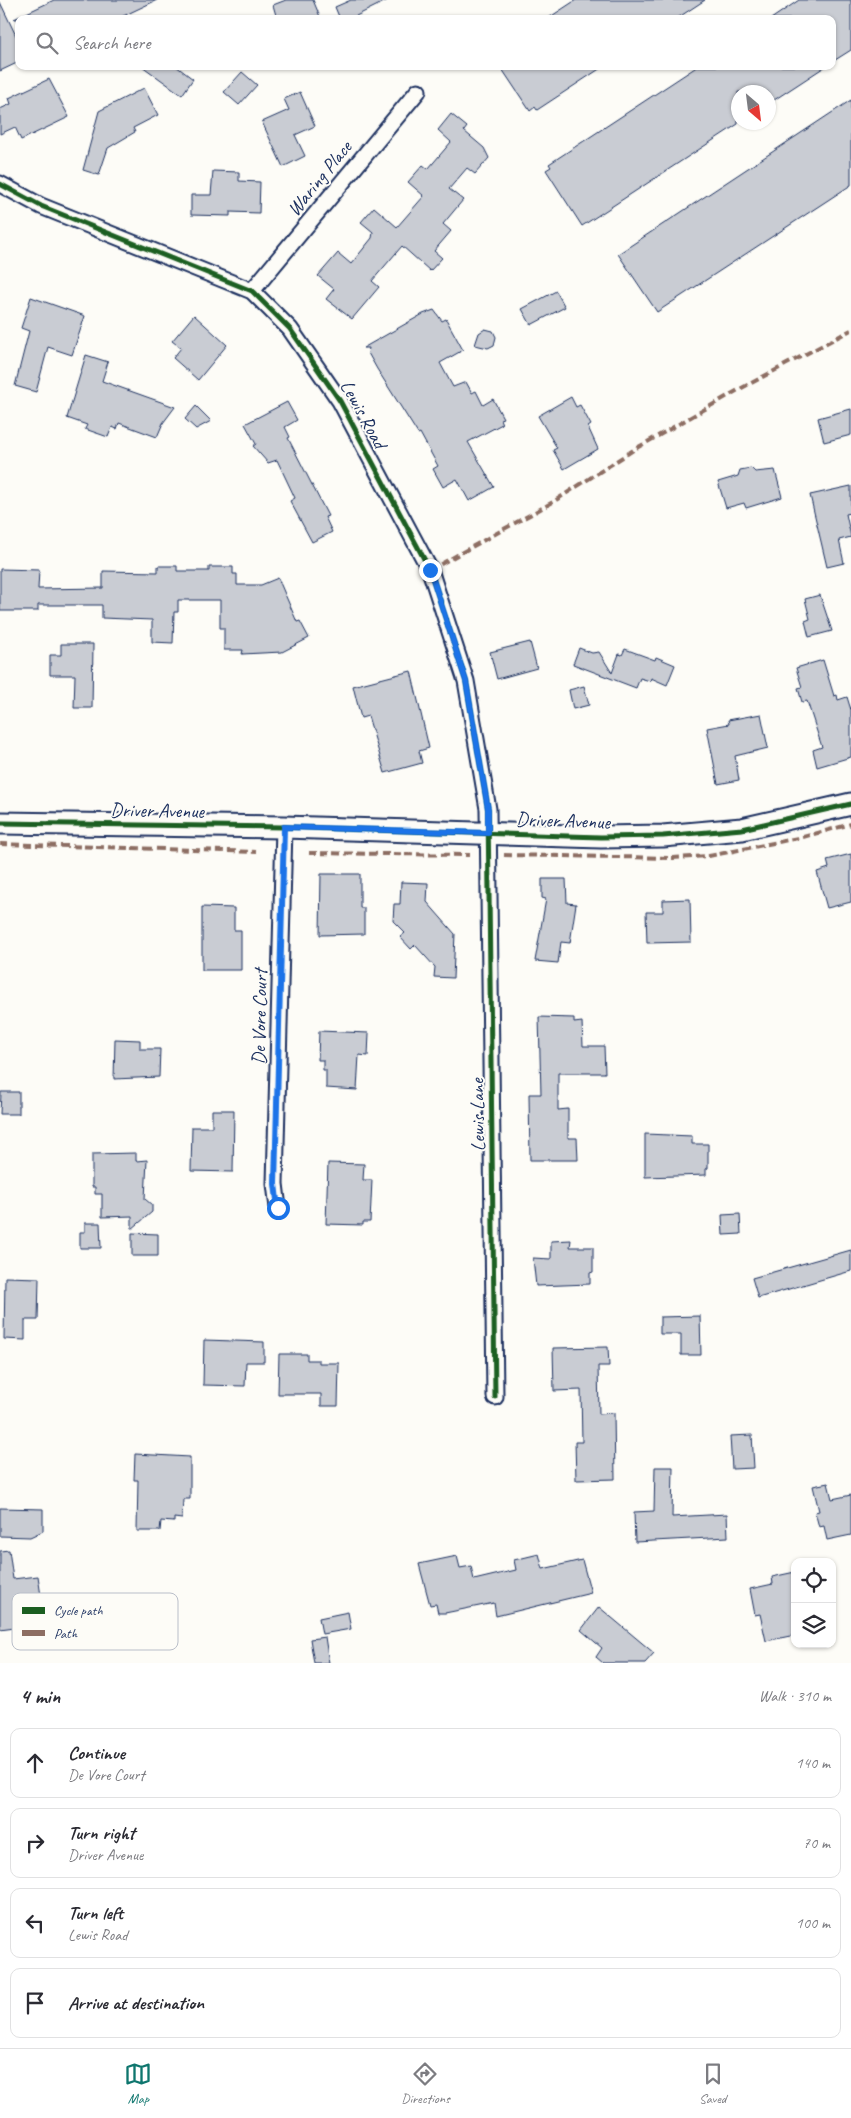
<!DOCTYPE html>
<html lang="en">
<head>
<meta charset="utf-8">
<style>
	body { margin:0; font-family:Caveat,sans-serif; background:#f2f2f3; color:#2b2b33 }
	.controls { position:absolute; right:15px; bottom:15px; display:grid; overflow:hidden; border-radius:10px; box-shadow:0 1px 4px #0004 }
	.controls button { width:45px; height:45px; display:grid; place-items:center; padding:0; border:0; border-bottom:1px solid #e1e1e2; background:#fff; color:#2b2b33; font:25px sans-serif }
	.compass { position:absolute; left:731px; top:85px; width:45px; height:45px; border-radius:50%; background:#fff; box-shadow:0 1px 4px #0004; rotate:152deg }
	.stop { position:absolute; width:15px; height:15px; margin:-11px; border:4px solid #1a73e8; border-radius:50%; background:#fff }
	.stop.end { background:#1a73e8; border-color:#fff; box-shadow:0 1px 5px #0008 }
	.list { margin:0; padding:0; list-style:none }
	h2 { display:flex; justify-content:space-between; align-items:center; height:65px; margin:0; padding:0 20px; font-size:21px }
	h2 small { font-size:16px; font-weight:400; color:#7c7c81 }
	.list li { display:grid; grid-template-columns:32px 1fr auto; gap:15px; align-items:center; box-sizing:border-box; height:70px; margin:0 10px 10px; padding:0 10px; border:1px solid #e1e1e2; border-radius:10px }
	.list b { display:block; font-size:19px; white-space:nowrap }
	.list p { margin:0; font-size:16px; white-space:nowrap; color:#7c7c81 }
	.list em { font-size:16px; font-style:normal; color:#7c7c81 }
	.icon { flex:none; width:28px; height:28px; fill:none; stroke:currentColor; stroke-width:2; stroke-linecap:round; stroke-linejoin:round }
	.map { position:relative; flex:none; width:851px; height:1663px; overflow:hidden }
	.search { position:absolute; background:#fff; box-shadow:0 1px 4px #0004; left:15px; right:15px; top:15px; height:55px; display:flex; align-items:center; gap:12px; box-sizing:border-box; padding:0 18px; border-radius:10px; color:#7c7c81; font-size:19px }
	.sheet { height:385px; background:#fff }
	nav { display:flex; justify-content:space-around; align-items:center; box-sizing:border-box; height:70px; border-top:1px solid #e1e1e2; background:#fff; font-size:14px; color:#7c7c81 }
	nav a { display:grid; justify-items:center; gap:2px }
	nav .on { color:#0f766e }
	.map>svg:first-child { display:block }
	.building { fill:#c9ccd3; stroke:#1b2f5e }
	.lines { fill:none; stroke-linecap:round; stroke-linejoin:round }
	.street-casing { stroke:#1b2f5e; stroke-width:19 }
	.secondary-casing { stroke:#1b2f5e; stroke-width:25 }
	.street { stroke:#fdfcf7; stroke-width:15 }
	.secondary { stroke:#fdfcf7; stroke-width:21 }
	.quiet { stroke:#8d6e63; stroke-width:4; stroke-dasharray:8 4; stroke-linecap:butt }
	.cycleway-casing { stroke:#fdfcf7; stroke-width:8 }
	.cycleway { stroke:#1b5e20; stroke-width:5 }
	.route { stroke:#1a73e8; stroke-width:6 }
	.labels { text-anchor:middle; stroke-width:4; stroke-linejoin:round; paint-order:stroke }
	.street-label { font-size:20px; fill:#1b2f5e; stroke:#fdfcf7 }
	.key { fill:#fdfcf7; stroke:#b9bec9; stroke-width:1 }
	.key-label { font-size:14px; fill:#1b2f5e }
</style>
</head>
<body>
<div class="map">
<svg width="851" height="1663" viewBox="0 0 851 1663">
	<rect width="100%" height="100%" fill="#fdfcf7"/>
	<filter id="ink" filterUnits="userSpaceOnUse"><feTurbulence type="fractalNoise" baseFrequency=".02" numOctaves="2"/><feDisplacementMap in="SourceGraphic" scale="10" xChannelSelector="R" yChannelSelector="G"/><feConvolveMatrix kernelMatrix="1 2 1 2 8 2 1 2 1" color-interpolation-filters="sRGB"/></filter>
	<g filter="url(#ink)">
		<g class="building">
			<path d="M54 0H157L117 19H14Z"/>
			<path d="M286 0H313L321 19H277L273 5Z"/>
			<path d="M351 0H388L350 19H340L335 7Z"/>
			<path d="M576 0H705L676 19H547Z"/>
			<path d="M799 0H851V50L832 62V19H771Z"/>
			<path d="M0 2 19 42V62L0 71Z"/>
			<path d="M142 66H176L193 79 182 95Z"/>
			<path d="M500 66H604L537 110 535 107 530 111Z"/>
			<path d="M698 66H826L768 104V92H738V124L582 226 546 170 551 167 549 164Z"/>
			<path d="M242 72 257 85 239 105 224 92Z"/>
			<path d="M49 79 69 117 21 140 15 127 0 134V109L11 104 9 98Z"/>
			<path d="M144 88 158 115 133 128 135 132 108 148 99 175 83 170 99 111Z"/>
			<path d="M300 92 315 126 295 135 305 156 283 167 262 122 289 110 284 99Z"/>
			<path d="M851 100V185L657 312 618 254Z"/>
			<path d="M451 114 467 127 464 131 484 148 489 158 475 174 467 168 449 189 463 200 443 224 451 231 434 251 442 258 430 271 402 246 372 281 379 287 352 319 326 299 334 289 318 276 338 253 351 264 372 238 373 232 361 222 374 207 397 227 424 196 408 182 423 165 428 169 451 142 438 130Z"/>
			<path d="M213 171 239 172V181L260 182 259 213 230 212V216L191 215V195H211Z"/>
			<path d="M556 291 565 307 531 325 522 309Z"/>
			<path d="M31 297 85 316 72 355 48 347 36 392 15 386 29 331 21 328Z"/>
			<path d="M434 310 442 321 446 319 463 350 440 363 453 387 466 382 472 393 476 391 483 405 493 399 503 418 500 419 502 424 468 442 494 487 469 501 457 479 443 487 433 469 438 466 420 433 418 434 377 369 368 353 369 348H363L423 314Z"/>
			<path d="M194 315 227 345 198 380 173 358 181 348 172 341Z"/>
			<path d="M485 329 493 331 496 337 494 345 488 348 475 345 479 333Z"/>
			<path d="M86 355 108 362 102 381 175 407 163 423 157 437 119 423 117 429 112 427 108 437 85 429 87 425 67 418Z"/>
			<path d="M571 397 576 407 580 405 591 425 588 427 598 449 564 469 553 450 557 448 538 416Z"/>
			<path d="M287 402 297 420 285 427 290 437 288 438 328 516 325 517 332 532 312 542 290 501 295 498 277 460 268 463 253 446 256 444 245 424Z"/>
			<path d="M196 406 211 421 196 429 185 419Z"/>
			<path d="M851 409V435L824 442 818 418Z"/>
			<path d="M751 468 755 472 775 470 782 497 746 508 744 503 726 508 718 482 738 476 740 470Z"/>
			<path d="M851 486V513L846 514 851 537 839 540 844 563 827 567 810 495Z"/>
			<path d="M158 566H177V571H209V567H233V574H237V585H261L278 578 297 622 300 621 309 638 282 652 242 654 243 650H224V628H220V600H178V612H174L173 643 152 642V620L102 618V605H38V611H0V569L39 570 38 589 103 588V571L158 572Z"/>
			<path d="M820 595 832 631 809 637 805 621 810 619 805 599Z"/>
			<path d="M530 642 537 668 497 679 490 652Z"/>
			<path d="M61 644H93L92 708H74L75 675H50V655H61Z"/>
			<path d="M579 648 592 653 599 652 612 673 619 654 622 655 625 649 655 660 656 657 675 665 667 685 651 678 650 681 640 678 636 688 573 664Z"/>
			<path d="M823 660 834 696 837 695 838 700 847 697 851 710V757L817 767 813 750 822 747 807 701 802 702 798 688 802 687 796 668Z"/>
			<path d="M411 671 429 748 419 751 422 763 385 773 368 716 361 718 353 686Z"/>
			<path d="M584 686 589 705 573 709 569 690Z"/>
			<path d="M761 714 768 748 735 756 739 780 718 784 707 728 729 724 728 720Z"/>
			<path d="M851 854V902L827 908 817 872 829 868 827 860Z"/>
			<path d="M321 874H360V908H364V934L320 935Z"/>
			<path d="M542 879H566L567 903 576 904 570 943 561 942 558 963 535 961 546 899 542 898Z"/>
			<path d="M401 882 428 883 427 902 455 934 453 978 434 977 435 967 415 945 411 949 400 937 405 933 393 921 394 904H400Z"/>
			<path d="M690 899 691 942 647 943 646 912H663V900Z"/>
			<path d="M202 907 234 908V930H241V970H202Z"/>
			<path d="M539 1017 574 1018V1023L582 1022 583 1046H604L605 1073H558V1110L568 1109V1138H577L578 1160H530L529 1094H541Z"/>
			<path d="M319 1031 369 1033 368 1056 359 1055 357 1090 326 1088V1070H323V1060H318Z"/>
			<path d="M115 1039 140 1040V1049H160L159 1077 114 1079Z"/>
			<path d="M1 1092H19V1114H0Z"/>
			<path d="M212 1110H234L233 1172 191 1171 192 1127H212Z"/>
			<path d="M645 1134 692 1136V1144H708V1168L706 1169V1175L645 1177Z"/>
			<path d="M136 1153V1161L147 1160 145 1199 152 1205V1212L132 1229V1216L102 1217V1194H95V1187H92V1154Z"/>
			<path d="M328 1163 364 1164 363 1180H372L370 1222H363V1225L326 1224Z"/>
			<path d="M740 1214 741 1234 723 1235 722 1215Z"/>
			<path d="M85 1223H100L101 1248H80V1232H85Z"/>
			<path d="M132 1233 158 1234V1256H132Z"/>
			<path d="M571 1240 570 1247H593V1272L590 1273V1284L536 1286 533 1258 551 1259V1241Z"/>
			<path d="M851 1250V1271L758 1298 752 1278Z"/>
			<path d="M5 1277 39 1278 38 1320H25V1340L4 1339Z"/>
			<path d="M700 1316 701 1355H681V1334H660V1317Z"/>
			<path d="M204 1340 264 1342V1362H246L245 1386 203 1385Z"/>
			<path d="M608 1347 609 1366H598L599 1414 614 1413 615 1479 576 1480 575 1442H582L581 1390 554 1391 553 1348Z"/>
			<path d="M279 1354H307V1360H319V1363H339L338 1406H321V1394H278Z"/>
			<path d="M752 1435 754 1468 732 1469 730 1436Z"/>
			<path d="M135 1454 190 1457V1499H183L182 1519 174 1518V1522L161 1521 160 1531H137L138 1480H134Z"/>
			<path d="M655 1467H673L672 1517 727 1514 728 1537 635 1542 634 1512 654 1511Z"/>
			<path d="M828 1483 832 1499 851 1495V1535L827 1540 824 1526 819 1527 815 1512 819 1511 813 1486Z"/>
			<path d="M0 1508 43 1509V1531L30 1537 0 1536Z"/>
			<path d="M9 1550 13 1579 38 1576 41 1596 31 1597 34 1619 26 1620 22 1626 0 1629V1551Z"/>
			<path d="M539 1554 543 1569 582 1560 591 1593 496 1616 494 1603 445 1613H438L436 1604 430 1605 419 1564 457 1556 460 1568 471 1566 474 1580 516 1570 514 1560Z"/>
			<path d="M795 1572V1635L766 1641 760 1614 755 1615 750 1589 773 1584 772 1577Z"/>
			<path d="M599 1607 654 1653 645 1663H603L596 1657 602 1648 581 1630Z"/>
			<path d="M348 1612 351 1629 322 1634 319 1618Z"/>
			<path d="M325 1637 329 1663H314L310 1639Z"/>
		</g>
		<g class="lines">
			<g class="street-casing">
				<g id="street">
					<path d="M0 184 41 206 252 291 290 329 340 401 430 570 466 681 488 809 495 1397"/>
					<path d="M252 291 418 91"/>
					<path d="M278 1208 275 1184 284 827"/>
				</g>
			</g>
			<g class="secondary-casing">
				<path id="secondary" d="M0 823 284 827 601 837 663 836 742 829 851 804"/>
			</g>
			<use href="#street" class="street"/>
			<use href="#secondary" class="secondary"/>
			<g class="quiet">
				<path d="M430 570 553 502 635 449 740 389 851 330"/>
				<path d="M0 844 256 852"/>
				<path d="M309 853 470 855"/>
				<path d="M504 855 673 858 709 856 803 837 851 824"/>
			</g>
			<g class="cycleway-casing">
				<g id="cycleway">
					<path d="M0 184 41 206 252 291 290 329 340 401 430 570 466 681 488 809 495 1397"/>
					<path d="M0 823 284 827 601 837 663 836 742 829 851 804"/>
				</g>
			</g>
			<use href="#cycleway" class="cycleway"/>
		</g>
	</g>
	<g class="lines" filter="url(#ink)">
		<path class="route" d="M278 1208 275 1184 284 827 488 833V809L466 681 430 570"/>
	</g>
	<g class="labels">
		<g class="street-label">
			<text transform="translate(319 178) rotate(-51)" y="7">Waring Place</text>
			<text transform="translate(364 414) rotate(61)" y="7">Lewis Road</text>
			<text transform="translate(157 810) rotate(1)" y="7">Driver Avenue</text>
			<text transform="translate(563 820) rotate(2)" y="7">Driver Avenue</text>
			<text transform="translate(259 1017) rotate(-89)" y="7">De Vore Court</text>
			<text transform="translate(477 1115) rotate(-91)" y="7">Lewis Lane</text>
		</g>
	</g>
	<rect x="12" y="1593" width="166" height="57" rx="8" class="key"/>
	<rect x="22" y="1607" width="23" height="7" fill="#1b5e20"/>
	<rect x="22" y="1630" width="23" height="6" fill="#8d6e63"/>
	<g class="key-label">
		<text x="54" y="1615">Cycle path</text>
		<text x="54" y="1638">Path</text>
	</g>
</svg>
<div class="controls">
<button><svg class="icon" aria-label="locate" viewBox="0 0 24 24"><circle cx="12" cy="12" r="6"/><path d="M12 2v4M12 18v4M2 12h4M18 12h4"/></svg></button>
<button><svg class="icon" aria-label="layers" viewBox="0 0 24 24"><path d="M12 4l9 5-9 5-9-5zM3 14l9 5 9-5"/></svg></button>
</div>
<svg class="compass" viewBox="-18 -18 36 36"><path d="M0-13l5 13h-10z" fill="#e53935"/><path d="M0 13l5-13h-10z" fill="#7c7c81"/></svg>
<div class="stop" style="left:278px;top:1208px"></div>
<div class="stop end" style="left:430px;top:570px"></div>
<div class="search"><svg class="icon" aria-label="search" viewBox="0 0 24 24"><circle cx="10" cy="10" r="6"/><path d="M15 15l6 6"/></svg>Search here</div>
</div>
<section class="sheet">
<h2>4 min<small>Walk · 310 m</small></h2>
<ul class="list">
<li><svg class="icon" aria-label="ahead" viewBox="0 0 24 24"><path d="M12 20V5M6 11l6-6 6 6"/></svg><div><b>Continue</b><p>De Vore Court</p></div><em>140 m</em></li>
<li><svg class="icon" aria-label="right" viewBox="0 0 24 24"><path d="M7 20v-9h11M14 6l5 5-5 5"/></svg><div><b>Turn right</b><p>Driver Avenue</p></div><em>70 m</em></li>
<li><svg class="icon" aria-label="left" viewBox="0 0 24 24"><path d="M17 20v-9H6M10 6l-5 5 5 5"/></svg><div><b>Turn left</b><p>Lewis Road</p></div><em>100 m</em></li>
<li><svg class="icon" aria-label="arrive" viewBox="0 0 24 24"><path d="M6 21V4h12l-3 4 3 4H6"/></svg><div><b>Arrive at destination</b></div></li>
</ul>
</section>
<nav>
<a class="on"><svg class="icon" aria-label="map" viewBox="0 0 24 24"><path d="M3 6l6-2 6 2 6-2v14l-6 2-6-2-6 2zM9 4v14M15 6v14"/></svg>Map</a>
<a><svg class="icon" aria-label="directions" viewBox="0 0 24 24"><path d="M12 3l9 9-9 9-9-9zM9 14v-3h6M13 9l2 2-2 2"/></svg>Directions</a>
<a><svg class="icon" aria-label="saved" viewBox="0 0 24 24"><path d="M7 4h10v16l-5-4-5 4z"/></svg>Saved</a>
</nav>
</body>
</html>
